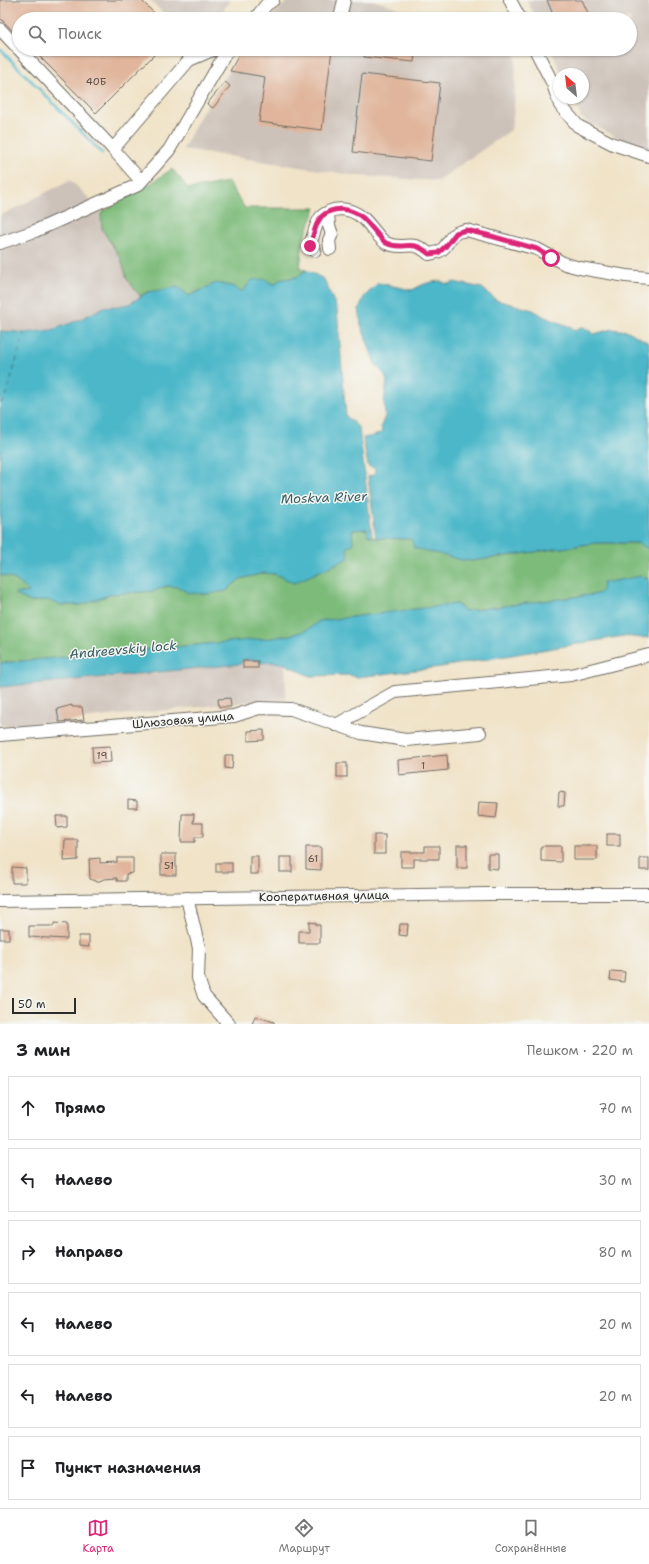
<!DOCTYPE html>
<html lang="ru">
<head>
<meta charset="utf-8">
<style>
	body { margin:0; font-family:"Shantell Sans",sans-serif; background:#f2f2f2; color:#202124 }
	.compass { position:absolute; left:553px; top:68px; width:36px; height:36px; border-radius:50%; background:#fff; box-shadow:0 1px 3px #0004; rotate:332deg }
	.scale { position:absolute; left:12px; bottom:10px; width:64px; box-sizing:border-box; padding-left:4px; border:2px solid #2b2b2b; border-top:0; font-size:11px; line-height:14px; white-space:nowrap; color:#2b2b2b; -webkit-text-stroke:3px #f6f6f2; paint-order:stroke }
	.stop { position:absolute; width:12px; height:12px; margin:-9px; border:3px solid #db2777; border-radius:50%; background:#fff }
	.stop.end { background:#db2777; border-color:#fff; box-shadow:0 1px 4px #0008 }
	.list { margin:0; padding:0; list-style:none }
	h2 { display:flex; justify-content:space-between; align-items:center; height:52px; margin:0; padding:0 16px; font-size:17px }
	h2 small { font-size:13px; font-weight:400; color:#757577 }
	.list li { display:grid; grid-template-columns:26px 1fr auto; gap:12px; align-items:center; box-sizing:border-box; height:64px; margin:0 8px 8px; padding:0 8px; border:1px solid #e0e0e0; border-radius:0px }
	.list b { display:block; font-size:15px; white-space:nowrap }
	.list em { font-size:13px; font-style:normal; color:#757577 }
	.icon { flex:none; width:22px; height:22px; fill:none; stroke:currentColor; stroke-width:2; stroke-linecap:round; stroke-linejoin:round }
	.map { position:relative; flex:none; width:649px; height:1024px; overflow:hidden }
	.search { position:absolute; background:#fff; box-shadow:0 1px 3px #0004; left:12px; right:12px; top:12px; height:44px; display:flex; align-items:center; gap:10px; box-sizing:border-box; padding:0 14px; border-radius:22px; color:#757577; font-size:15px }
	.sheet { height:484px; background:#fff }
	nav { display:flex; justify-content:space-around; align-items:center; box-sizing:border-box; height:56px; border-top:1px solid #e0e0e0; background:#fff; font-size:11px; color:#757577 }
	nav a { display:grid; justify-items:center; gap:2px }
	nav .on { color:#db2777 }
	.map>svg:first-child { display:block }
	.industrial { fill:#cdc2b9 }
	.forest { fill:#7dbb7a; stroke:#547352 }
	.water { fill:#4cb7c9; stroke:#3c717a }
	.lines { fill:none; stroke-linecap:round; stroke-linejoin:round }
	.stream { stroke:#4cb7c9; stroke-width:2.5 }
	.ferry { stroke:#375c62; stroke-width:1; stroke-dasharray:5 4; stroke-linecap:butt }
	.building { fill:#e0b59b }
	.minor-casing { stroke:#706b62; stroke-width:14 }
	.minor { stroke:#fff; stroke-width:12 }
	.route { stroke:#db2777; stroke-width:5 }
	.labels { text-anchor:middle; stroke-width:3; stroke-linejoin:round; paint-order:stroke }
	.number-label { font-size:10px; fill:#584e47 }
	.street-label { font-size:12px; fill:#2b2b2b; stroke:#f6f6f2 }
	.water-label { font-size:13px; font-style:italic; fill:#375c62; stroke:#f6f6f2 }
</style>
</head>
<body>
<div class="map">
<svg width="649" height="1024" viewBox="0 0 649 1024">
	<rect width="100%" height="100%" fill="#f6f6f2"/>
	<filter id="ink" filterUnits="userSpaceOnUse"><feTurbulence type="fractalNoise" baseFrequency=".025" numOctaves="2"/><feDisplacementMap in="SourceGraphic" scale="8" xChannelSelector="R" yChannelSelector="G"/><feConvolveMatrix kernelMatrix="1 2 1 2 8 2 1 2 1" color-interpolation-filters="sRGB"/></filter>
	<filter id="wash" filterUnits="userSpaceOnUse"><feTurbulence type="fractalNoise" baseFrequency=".012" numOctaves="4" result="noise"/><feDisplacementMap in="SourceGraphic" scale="16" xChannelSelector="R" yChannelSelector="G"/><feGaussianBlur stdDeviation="0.9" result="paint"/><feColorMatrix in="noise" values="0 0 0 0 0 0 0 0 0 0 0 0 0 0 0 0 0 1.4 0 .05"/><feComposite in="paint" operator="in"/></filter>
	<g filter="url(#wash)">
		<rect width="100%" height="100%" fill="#f0e3c8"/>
		<g class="industrial">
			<path d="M150 0H231L217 19H169Z"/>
			<path d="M289 0H372L387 4 425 19H268Z"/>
			<path d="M527 0H649V149L633 145 605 131 586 121 581 117 573 98H583V74H562L550 49H630V19H536Z"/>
			<path d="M244 49H513L516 57 514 109 511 130 438 181 357 176 183 149 203 111Z"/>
			<path d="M70 180 94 203 101 213 102 229 121 259 127 279 140 296 129 304 119 306 104 308 79 320 52 330 24 334 17 332 0 331V215L10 211Z"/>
			<path d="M241 660H259L260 663 274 662 285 664 286 698 60 721 0 726V687L241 664Z"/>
		</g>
		<g class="forest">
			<path d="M172 169 189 189 228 182 245 208H316L303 241 300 268 306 270 297 277 279 280 276 284 250 282 243 291H239L235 287 216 283 189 296 148 292 140 296 127 279 121 259 102 229 101 213 153 182Z"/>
			<path d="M367 529 368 535 376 538 410 539 472 561 596 543H638L649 549V578L603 584 602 590 598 594 465 611 458 605 320 621C306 634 289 635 272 638L0 663V575C13 577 20 582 29 592L15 594 31 602 47 600 61 605H81L112 594 154 591 167 586 179 587 188 593 208 594 226 591 240 579 264 573 275 574 294 583 347 547 352 530Z"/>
		</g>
		<g class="water">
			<path d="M306 270 324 279 337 309 346 416 359 428 372 536H368L367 529 352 530 353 544 347 547 349 558 294 583 275 574 264 573 240 579 226 591 208 594 188 593 179 587 167 586 154 591 112 594 81 605H61L47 600 31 602 14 594 29 592C20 582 13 577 0 575V331L17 332 24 333 52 330 79 320 104 307 119 306 129 304 148 292 178 287 189 296 216 283 235 287 239 291H243L252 280 266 279 270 283 276 284 279 280 297 277Z"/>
			<path d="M441 281C446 284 449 285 454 282L482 288 496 300 533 310 545 317 571 327 574 331 584 327 594 334 612 329 628 331 649 343V549L637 543H596L472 561 462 560 414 548 412 540 410 539 376 538 368 476 374 475 376 472 374 468 368 466 363 438 374 436 382 432 381 426 385 416 384 402 387 382 385 375 376 366 361 325 359 309 364 297 378 283 412 290C424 284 427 282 441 281Z"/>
			<path d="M641 576 646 579 649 578V637L642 638 624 636 441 667 358 677 348 675 310 676 285 664 274 662 260 663 258 660H242L241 664 0 687V663L272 638C289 635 306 634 319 621L456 604 465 611 598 594 602 590 603 583Z"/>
		</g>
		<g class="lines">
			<path class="stream" d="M0 49 102 153"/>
			<path class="ferry" d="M0 403 5 400 24 334"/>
		</g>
		<g id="blocks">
			<g class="building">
				<path d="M0 0H141L160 19H19V37L0 18Z"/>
				<path d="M547 0H582L588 13 572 19H563L561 14 554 17Z"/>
				<path d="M32 49H160L96 113Z"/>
				<path d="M269 49H332L322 130 259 122 265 77 230 71 241 51 268 54Z"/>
				<path d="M365 49H415L414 62 364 57Z"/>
				<path d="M362 74 440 83 431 161 353 152Z"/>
				<path d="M225 82 230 86 213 108 207 104Z"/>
				<rect x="243" y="661" width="15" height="7"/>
				<path d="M230 698 231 707H219L218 699Z"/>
				<path d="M72 705V707H82L84 720 59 722 57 709Z"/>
				<path d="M264 730V740L248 741V731Z"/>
				<path d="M110 746 111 762 93 763 92 747Z"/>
				<path d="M225 755H233L232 769 225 768Z"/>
				<path d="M447 755 448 770 399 775 398 760Z"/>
				<rect x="337" y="763" width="10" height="14"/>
				<path d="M559 792 565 793 564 806H558Z"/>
				<path d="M128 800 137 801V808H128Z"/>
				<path d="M479 802 498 803 496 818 478 816Z"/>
				<path d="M182 814H194L193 823H203V837H195V842H181Z"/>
				<path d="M56 816H67V827L57 828Z"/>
				<rect x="607" y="834" width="13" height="12"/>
				<rect x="374" y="835" width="11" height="19"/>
				<path d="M65 840H78V860L64 861Z"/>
				<rect x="457" y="845" width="10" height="23"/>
				<path d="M425 846H439V859H414V867H401V852H425Z"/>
				<path d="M541 846H561V862L541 861Z"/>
				<rect x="574" y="846" width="23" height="14"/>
				<path d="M306 847H321V870L306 869Z"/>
				<rect x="161" y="854" width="15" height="21"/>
				<path d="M488 854H498V869L488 868Z"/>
				<rect x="250" y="856" width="8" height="18"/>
				<rect x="280" y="857" width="12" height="15"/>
				<path d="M100 858V863L117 862V858H133V873L126 874V881H117V878L104 879 97 882 90 879 89 859Z"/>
				<rect x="640" y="858" width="9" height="12"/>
				<rect x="216" y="863" width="16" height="9"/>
				<path d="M12 867 26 868V883H12Z"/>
				<path d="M309 922 316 923V925H320V943H299V931H309Z"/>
				<path d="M54 923 67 924V939L29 937V926H54Z"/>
				<path d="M400 924H408L407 936 399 935Z"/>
				<rect x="0" y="929" width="9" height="10"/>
				<path d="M79 936H89V947L79 946Z"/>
				<path d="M611 971 625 972 624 982 610 980Z"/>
				<path d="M255 1016 274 1022V1024H252Z"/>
			</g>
		</g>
	</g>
	<g filter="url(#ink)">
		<use href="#blocks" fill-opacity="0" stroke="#706b62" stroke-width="1"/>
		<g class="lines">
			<g class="minor-casing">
				<g id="minor">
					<path d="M510 0 520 19"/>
					<path d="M255 19 266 5 273 0"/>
					<path d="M340 19 344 0"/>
					<path d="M0 29 113 149 189 60 215 49"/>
					<path d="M535 49 553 84 560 105 578 126 613 144 649 156"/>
					<path d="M113 149 141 181"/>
					<path d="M328 213 329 226 332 234 329 240 330 249"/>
					<path d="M0 243 35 231 138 185 169 150 224 56 229 49"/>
					<path d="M315 251 310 246C313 237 315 224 321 217 334 205 351 208 363 218 370 224 380 240 386 243 405 252 410 237 429 254 450 251 444 241 456 233 459 231 463 231 466 230L537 249 565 264 580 268 626 276 649 278"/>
					<path d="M336 725 395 692 571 675 649 655"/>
					<path d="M0 735 234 716 259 708 291 709 361 733 406 740 480 733"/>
					<path d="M187 898 199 948 198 978 204 996 229 1024"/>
					<path d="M0 901 487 894H649"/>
				</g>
			</g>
			<use href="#minor" class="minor"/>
		</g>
	</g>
	<g class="lines" filter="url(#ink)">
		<path class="route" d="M310 246C313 237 315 224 321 217 334 205 351 208 363 218 370 224 380 239 386 243 405 252 410 237 429 254L438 253 446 246 456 233 466 230 491 236 537 249 551 258"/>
	</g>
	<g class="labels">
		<g class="number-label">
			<text x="96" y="85">40Б</text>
			<text x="102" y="759">19</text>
			<text x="423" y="769">1</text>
			<text x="313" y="862">61</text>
			<text x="169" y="869">51</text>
		</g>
		<g class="street-label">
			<text transform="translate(183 720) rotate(-5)" y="4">Шлюзовая улица</text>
			<text transform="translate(324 896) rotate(-1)" y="4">Кооперативная улица</text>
		</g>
		<g class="water-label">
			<text transform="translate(324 497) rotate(-2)" y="5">Moskva River</text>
			<text transform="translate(123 649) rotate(-5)" y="5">Andreevskiy lock</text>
		</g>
	</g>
</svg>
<svg class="compass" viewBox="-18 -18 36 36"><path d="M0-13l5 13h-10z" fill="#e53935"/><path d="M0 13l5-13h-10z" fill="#757577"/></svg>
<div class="scale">50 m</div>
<div class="stop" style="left:551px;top:258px"></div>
<div class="stop end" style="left:310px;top:246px"></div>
<div class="search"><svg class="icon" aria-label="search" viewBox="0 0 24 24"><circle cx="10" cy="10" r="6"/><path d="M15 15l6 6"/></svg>Поиск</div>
</div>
<section class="sheet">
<h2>3 мин<small>Пешком · 220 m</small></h2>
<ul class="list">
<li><svg class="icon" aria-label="ahead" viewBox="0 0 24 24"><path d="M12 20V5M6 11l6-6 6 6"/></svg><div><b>Прямо</b></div><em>70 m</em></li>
<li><svg class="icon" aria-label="left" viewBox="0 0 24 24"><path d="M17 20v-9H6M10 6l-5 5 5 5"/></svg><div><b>Налево</b></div><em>30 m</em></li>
<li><svg class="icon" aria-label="right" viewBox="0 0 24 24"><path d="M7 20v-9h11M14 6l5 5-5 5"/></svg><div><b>Направо</b></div><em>80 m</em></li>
<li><svg class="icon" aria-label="left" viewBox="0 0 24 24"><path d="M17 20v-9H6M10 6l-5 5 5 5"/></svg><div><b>Налево</b></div><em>20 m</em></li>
<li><svg class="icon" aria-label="left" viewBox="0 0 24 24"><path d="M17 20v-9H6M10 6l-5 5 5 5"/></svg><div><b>Налево</b></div><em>20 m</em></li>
<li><svg class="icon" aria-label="arrive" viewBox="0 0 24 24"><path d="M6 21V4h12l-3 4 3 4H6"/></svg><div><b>Пункт назначения</b></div></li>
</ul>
</section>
<nav>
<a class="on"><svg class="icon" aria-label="map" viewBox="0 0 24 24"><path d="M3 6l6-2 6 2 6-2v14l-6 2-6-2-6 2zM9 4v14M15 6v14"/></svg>Карта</a>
<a><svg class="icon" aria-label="directions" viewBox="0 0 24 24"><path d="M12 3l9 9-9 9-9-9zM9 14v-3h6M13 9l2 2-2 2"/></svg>Маршрут</a>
<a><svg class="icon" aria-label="saved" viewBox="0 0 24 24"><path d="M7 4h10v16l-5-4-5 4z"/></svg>Сохранённые</a>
</nav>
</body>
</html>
